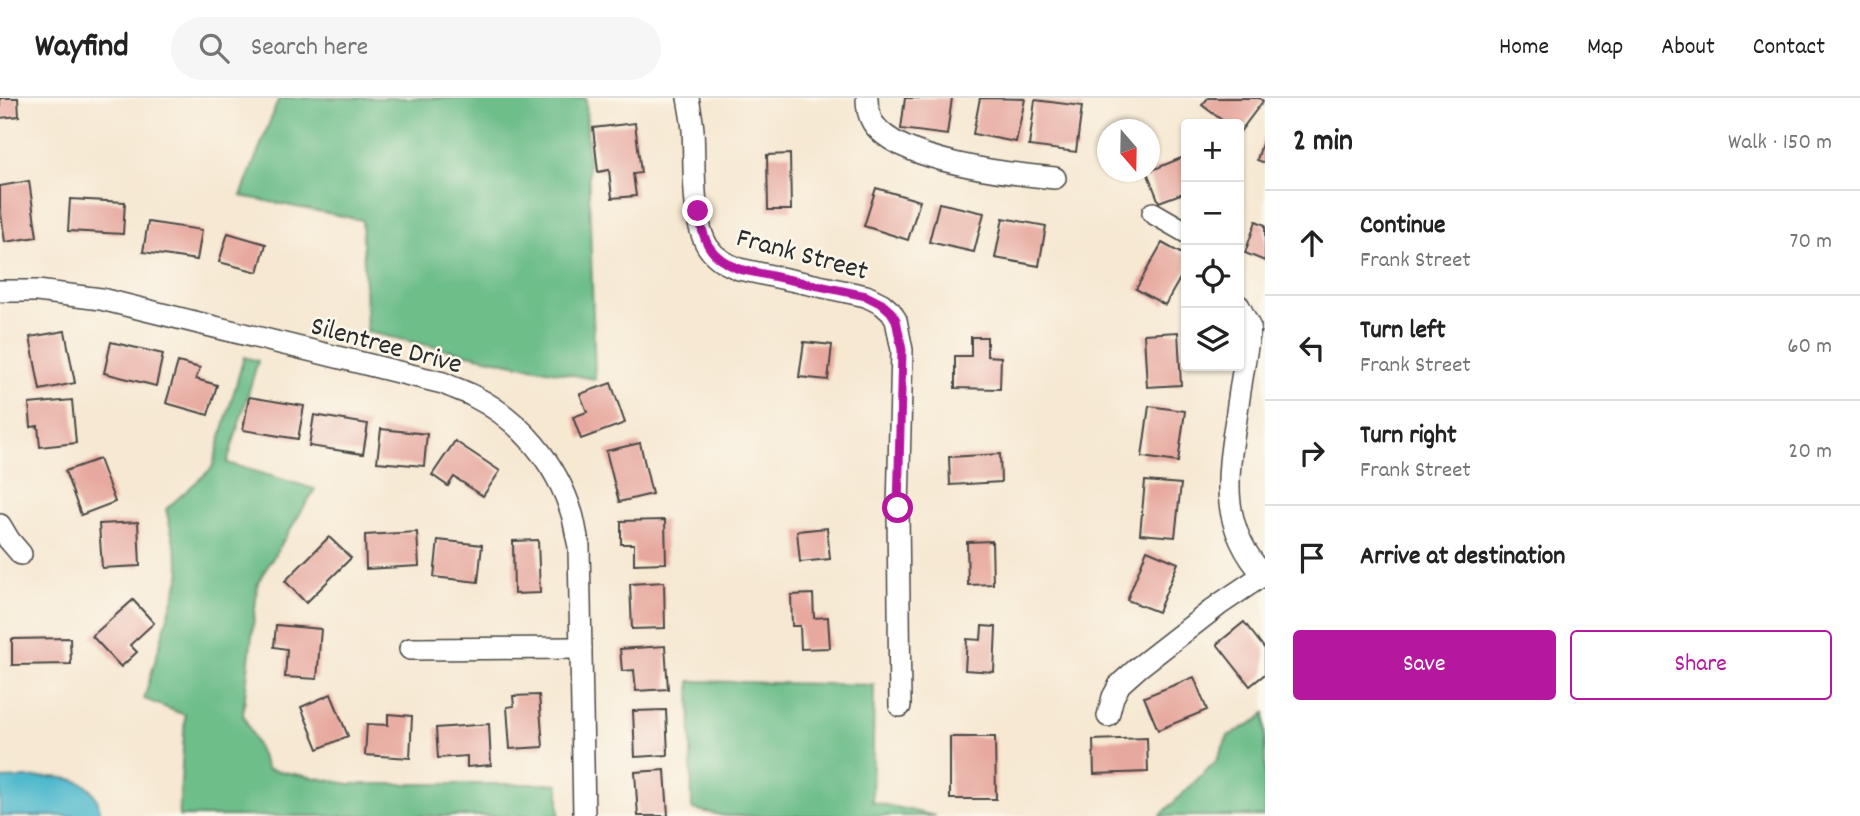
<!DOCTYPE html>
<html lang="en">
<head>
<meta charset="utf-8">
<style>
	body { margin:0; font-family:Dekko,sans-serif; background:#f6f6f6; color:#222 }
	.controls { position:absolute; right:21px; top:21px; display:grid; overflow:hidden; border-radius:7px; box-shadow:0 2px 5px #0004 }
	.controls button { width:63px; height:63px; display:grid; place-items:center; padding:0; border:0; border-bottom:2px solid #e0e0e0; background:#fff; color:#222; font:35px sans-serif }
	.compass { position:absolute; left:1097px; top:21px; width:63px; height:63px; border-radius:50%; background:#fff; box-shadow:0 2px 5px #0004; rotate:160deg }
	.stop { position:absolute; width:21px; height:21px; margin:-16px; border:5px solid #b5179e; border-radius:50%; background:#fff }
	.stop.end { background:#b5179e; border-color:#fff; box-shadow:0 2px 7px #0008 }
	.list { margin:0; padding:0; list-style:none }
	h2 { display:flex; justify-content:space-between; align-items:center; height:91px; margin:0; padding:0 28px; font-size:30px }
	h2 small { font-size:23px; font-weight:400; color:#767676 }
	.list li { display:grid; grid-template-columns:46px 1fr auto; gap:21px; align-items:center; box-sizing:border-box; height:105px; padding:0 28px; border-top:2px solid #e0e0e0 }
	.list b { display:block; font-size:26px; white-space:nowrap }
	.list p { margin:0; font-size:23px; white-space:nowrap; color:#767676 }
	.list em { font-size:23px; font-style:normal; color:#767676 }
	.actions { display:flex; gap:14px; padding:21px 28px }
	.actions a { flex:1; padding:16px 0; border:2px solid #b5179e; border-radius:7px; text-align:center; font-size:24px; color:#b5179e }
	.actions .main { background:#b5179e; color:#fff }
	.icon { flex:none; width:38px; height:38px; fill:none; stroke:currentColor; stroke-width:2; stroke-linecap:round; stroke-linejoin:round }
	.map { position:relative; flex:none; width:1265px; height:718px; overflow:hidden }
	header { display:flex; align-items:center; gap:42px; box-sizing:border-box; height:98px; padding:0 35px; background:#fff; border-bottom:2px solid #e0e0e0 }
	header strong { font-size:33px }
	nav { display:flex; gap:38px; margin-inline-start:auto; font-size:24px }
	.search { width:490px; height:63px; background:#f6f6f6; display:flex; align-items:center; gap:18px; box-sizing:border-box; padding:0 24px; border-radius:38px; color:#767676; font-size:26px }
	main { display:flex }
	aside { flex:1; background:#fff }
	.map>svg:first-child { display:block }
	.forest { fill:#6ebe8a; stroke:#4c745a; stroke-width:2 }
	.water { fill:#4fb9cc; stroke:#3d727c; stroke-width:2 }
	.building { fill:#e7a99f }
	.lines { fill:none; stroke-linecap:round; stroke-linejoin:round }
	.minor-casing { stroke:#494744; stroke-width:24 }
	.minor { stroke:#fff; stroke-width:21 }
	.route { stroke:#b5179e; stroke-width:9 }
	.labels { text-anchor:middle; stroke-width:5; stroke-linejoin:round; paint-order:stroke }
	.street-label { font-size:28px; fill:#2b2b2b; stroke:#fbf7ec }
</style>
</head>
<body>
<header>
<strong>Wayfind</strong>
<div class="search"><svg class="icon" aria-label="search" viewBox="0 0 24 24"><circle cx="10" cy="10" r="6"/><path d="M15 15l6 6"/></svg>Search here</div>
<nav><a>Home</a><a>Map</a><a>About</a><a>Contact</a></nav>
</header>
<main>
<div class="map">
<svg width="1265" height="718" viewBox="0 0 1265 718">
	<rect width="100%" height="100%" fill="#fbf7ec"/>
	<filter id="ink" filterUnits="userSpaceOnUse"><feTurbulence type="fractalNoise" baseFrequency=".0143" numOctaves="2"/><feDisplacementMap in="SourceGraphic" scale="14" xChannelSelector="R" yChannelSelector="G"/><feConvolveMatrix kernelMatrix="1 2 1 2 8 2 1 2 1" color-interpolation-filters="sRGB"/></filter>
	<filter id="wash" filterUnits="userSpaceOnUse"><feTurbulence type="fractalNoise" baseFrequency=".00686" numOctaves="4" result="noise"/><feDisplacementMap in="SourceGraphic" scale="28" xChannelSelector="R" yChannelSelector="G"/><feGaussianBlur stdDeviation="1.57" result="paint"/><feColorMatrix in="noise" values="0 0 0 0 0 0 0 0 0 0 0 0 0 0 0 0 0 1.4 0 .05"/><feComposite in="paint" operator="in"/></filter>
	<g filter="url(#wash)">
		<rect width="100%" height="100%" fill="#f6e8d1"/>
		<g class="forest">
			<path d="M279 0H586L595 281 509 265 367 234 362 122 241 98Z"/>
			<path d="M244 259 258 263 227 365 315 391 258 484 243 616 267 671 349 686H559V718H179L185 617 144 601 181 474 166 411 212 370Z"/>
			<path d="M690 583 874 587 872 704 936 718H725L692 711Z"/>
			<path d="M1265 615V718H1160L1217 662 1228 638 1258 622Z"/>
		</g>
		<path class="water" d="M55 679C83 681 97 688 101 718H0V681Z"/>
		<g id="blocks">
			<g class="building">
				<path d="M0 0H18L19 18 0 20Z"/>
				<path d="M905 0H952L947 37 901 31Z"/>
				<path d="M980 0 1025 1 1016 44 973 36Z"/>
				<path d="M1208 0H1259L1263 3 1239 35V26H1227L1202 7Z"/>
				<path d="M1035 2 1082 8 1076 54 1029 48Z"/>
				<path d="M635 25 641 75 633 76 636 98 612 100 609 72 598 74 593 30Z"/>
				<path d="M1264 39 1265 40V65L1257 62Z"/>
				<path d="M790 56 791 112H768L767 57Z"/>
				<path d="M1186 58V94L1159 104 1147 74Z"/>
				<path d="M29 83 37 139 5 144 0 108V88Z"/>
				<path d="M876 90 920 103 908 142 864 128Z"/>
				<path d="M70 101 125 104 123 136 68 133Z"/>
				<path d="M939 105 984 115 974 154 929 144Z"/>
				<path d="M1003 120 1046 128 1039 168 995 160Z"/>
				<path d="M1256 123 1265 127V163L1245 155Z"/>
				<path d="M148 124 202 132 197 162 143 154Z"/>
				<path d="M228 135 266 146 258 174 219 164Z"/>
				<path d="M1162 145 1186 158V170L1165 207 1136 191Z"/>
				<path d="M65 233 75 285 40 292 30 239Z"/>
				<path d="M1178 234 1181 287 1147 289 1144 236Z"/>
				<path d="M971 239H987V258L1001 259 1000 291 955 290V258H971Z"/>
				<path d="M111 244 163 256 156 288 104 275Z"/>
				<path d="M804 244 832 247 828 282 799 279Z"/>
				<path d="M178 264 200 270 196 281 217 287 208 317 166 305Z"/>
				<path d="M611 285 625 325 581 341 573 319 587 314 580 296Z"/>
				<path d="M249 299 304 308 298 341 243 332Z"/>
				<path d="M72 302 76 345 40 349 38 328 31 329 29 306Z"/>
				<path d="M1149 308 1185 313 1178 364 1142 359Z"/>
				<path d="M314 317 368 326 363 356 309 348Z"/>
				<path d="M381 331 427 336 424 368 377 364Z"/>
				<path d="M455 343 500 373 483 398 454 379 448 388 432 377Z"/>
				<path d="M640 345 652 396 619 404 606 353Z"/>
				<path d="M1000 356 1001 384 950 387 949 359Z"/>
				<path d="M99 361 115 404 81 417 65 373Z"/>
				<path d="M1145 383 1181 386 1175 439 1140 436Z"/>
				<path d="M665 422 666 465 634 466V446H621V423Z"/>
				<path d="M138 424 140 468 102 470 99 426Z"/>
				<path d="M827 430 830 461 800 464 797 433Z"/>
				<path d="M417 434 419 468 366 471 365 437Z"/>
				<path d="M329 439 351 460 306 505 285 483Z"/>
				<path d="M438 442 482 447 478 484 434 479Z"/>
				<path d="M538 442 540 495 514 496 513 443Z"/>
				<path d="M992 443 993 486 968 487 967 444Z"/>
				<path d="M1147 452 1178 465 1158 514 1127 502Z"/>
				<path d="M664 484 665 530 632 531 630 486Z"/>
				<path d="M813 496 814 520 828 519 830 550 801 551 800 528H792L791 497Z"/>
				<path d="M133 502 154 525 130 547 137 554 121 569 92 538Z"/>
				<path d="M1244 524 1265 551V576L1250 588 1217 546Z"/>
				<path d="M276 527 321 531 317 581 285 579 287 551 274 549Z"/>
				<path d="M982 528 996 529 994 574 965 572 967 541 981 542Z"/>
				<path d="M70 540 71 566 12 567V541Z"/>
				<path d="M665 548 668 591 636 593 634 572 622 573 620 551Z"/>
				<path d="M1194 579 1207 612 1158 632 1144 599Z"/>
				<path d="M331 596 348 638 318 651 301 609Z"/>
				<path d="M539 597 543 649 510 651 507 609 514 608 513 598Z"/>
				<path d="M666 612 668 657 635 659 633 613Z"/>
				<path d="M388 616 412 618 410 660 365 657 367 626 388 627Z"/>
				<path d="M489 626 491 667 467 669V658L438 660 436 630Z"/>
				<path d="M950 639H995L996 701H950Z"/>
				<path d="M1147 640 1148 674 1094 676 1093 642Z"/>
				<path d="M665 672 668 718H638L635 674Z"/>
			</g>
		</g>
	</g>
	<g filter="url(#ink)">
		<use href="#blocks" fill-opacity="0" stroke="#494744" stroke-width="2"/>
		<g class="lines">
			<g class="minor-casing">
				<g id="minor">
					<path d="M688 0C690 11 692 21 693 32 695 64 691 123 708 149 716 161 727 166 739 171L866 198 882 206 891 214 896 222 902 252 898 410 900 608"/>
					<path d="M867 0C867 9 868 17 873 25 899 64 1011 76 1055 80"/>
					<path d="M1153 115 1186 134"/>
					<path d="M0 193H37L101 201 443 285C453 290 464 293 473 298 520 321 557 366 572 416 575 426 576 437 579 448L584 718"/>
					<path d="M1239 208 1250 230"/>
					<path d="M1250 230C1245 261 1240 291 1236 321 1226 383 1220 429 1265 479"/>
					<path d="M0 427 9 442 21 456"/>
					<path d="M410 551 581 550"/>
					<path d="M1108 618 1113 599 1120 586 1139 569 1220 506 1263 477"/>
				</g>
			</g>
			<use href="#minor" class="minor"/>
		</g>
	</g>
	<g class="lines" filter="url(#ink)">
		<path class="route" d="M698 113C704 144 708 158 739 171L866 198 882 206 891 214 896 222 902 252 898 410"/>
	</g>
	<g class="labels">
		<g class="street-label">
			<text transform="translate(803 154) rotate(15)" y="10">Frank Street</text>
			<text transform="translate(387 245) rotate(15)" y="10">Silentree Drive</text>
		</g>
	</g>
</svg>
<div class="controls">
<button>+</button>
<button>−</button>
<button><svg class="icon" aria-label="locate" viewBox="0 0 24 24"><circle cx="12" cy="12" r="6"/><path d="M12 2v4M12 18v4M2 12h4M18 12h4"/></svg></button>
<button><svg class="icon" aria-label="layers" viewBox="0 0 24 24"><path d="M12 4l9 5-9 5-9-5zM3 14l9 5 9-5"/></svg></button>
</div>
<svg class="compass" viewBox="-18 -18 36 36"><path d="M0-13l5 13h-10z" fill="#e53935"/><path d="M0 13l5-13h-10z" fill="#767676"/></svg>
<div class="stop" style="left:898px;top:410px"></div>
<div class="stop end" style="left:698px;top:113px"></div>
</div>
<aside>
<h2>2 min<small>Walk · 150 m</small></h2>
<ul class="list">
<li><svg class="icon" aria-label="ahead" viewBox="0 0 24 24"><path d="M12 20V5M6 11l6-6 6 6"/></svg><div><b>Continue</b><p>Frank Street</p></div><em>70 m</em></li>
<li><svg class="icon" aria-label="left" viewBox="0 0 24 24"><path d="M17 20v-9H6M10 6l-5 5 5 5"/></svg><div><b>Turn left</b><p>Frank Street</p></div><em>60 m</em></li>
<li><svg class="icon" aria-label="right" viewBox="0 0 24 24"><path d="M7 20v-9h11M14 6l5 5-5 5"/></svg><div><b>Turn right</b><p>Frank Street</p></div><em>20 m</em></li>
<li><svg class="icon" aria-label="arrive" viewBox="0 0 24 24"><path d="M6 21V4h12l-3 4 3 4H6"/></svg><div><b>Arrive at destination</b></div></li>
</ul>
<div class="actions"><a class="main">Save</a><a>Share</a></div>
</aside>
</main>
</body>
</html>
